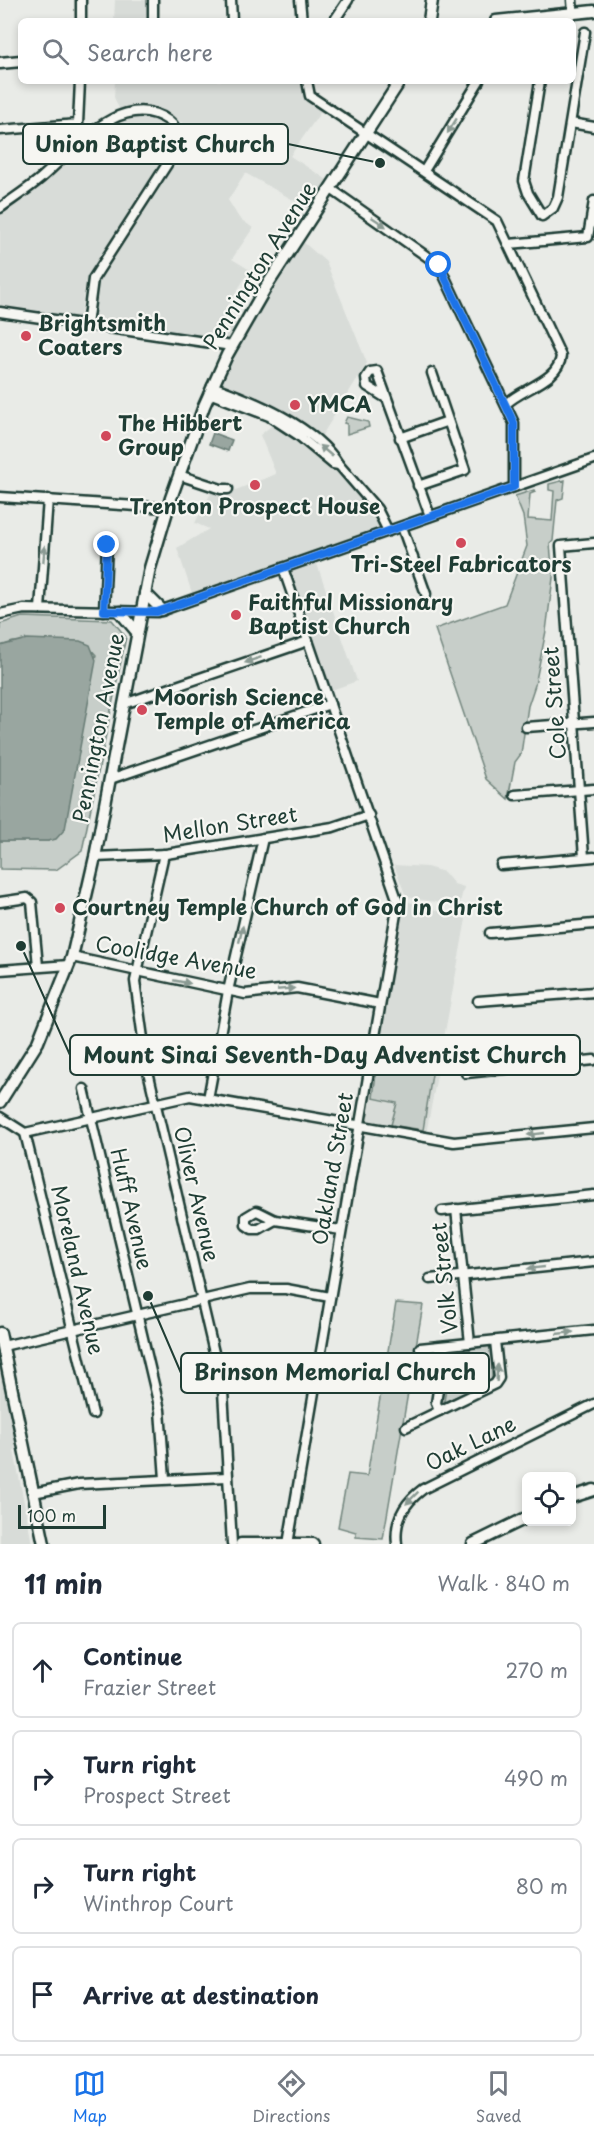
<!DOCTYPE html>
<html lang="en">
<head>
<meta charset="utf-8">
<style>
	body { margin:0; font-family:"Playpen Sans",sans-serif; background:#f6f6f7; color:#1f2937 }
	.controls { position:absolute; right:18px; bottom:18px; display:grid; overflow:hidden; border-radius:9px; box-shadow:0 3px 9px #0003 }
	.controls button { width:54px; height:54px; display:grid; place-items:center; padding:0; border:0; border-bottom:2px solid #e0e1e3; background:#fff; color:#1f2937; font:30px sans-serif }
	.scale { position:absolute; left:18px; bottom:15px; width:88px; box-sizing:border-box; padding-left:6px; border:3px solid #1f3d34; border-top:0; font-size:16px; line-height:21px; white-space:nowrap; color:#1f3d34; -webkit-text-stroke:4px #f6f6f2; paint-order:stroke }
	.stop { position:absolute; width:18px; height:18px; margin:-14px; border:4px solid #1a73e8; border-radius:50%; background:#fff }
	.stop.end { background:#1a73e8; border-color:#fff; box-shadow:0 2px 6px #0008 }
	.list { margin:0; padding:0; list-style:none }
	h2 { display:flex; justify-content:space-between; align-items:center; height:78px; margin:0; padding:0 24px; font-size:26px }
	h2 small { font-size:20px; font-weight:400; color:#747a83 }
	.list li { display:grid; grid-template-columns:39px 1fr auto; gap:18px; align-items:center; box-sizing:border-box; height:96px; margin:0 12px 12px; padding:0 12px; border:2px solid #e0e1e3; border-radius:9px }
	.list b { display:block; font-size:22px; white-space:nowrap }
	.list p { margin:0; font-size:20px; white-space:nowrap; color:#747a83 }
	.list em { font-size:20px; font-style:normal; color:#747a83 }
	.icon { flex:none; width:33px; height:33px; fill:none; stroke:currentColor; stroke-width:2; stroke-linecap:round; stroke-linejoin:round }
	.map { position:relative; flex:none; width:594px; height:1544px; overflow:hidden }
	.search { position:absolute; background:#fff; box-shadow:0 3px 9px #0003; left:18px; right:18px; top:18px; height:66px; display:flex; align-items:center; gap:15px; box-sizing:border-box; padding:0 21px; border-radius:9px; color:#747a83; font-size:22px }
	.sheet { height:510px; background:#fff }
	nav { display:flex; justify-content:space-around; align-items:center; box-sizing:border-box; height:84px; border-top:2px solid #e0e1e3; background:#fff; font-size:16px; color:#747a83 }
	nav a { display:grid; justify-items:center; gap:3px }
	nav .on { color:#1a73e8 }
	.map>svg:first-child { display:block }
	.built { fill:#d8dcd8 }
	.green { fill:#c7cec9; stroke:#73867e; stroke-width:1.5 }
	.water { fill:#99a6a0; stroke:#687c75; stroke-width:1.5 }
	.lines { fill:none; stroke-linecap:round; stroke-linejoin:round }
	.minor-casing { stroke:#1f3d34; stroke-width:13 }
	.major-casing { stroke:#1f3d34; stroke-width:15 }
	.minor { stroke:#f6f6f2; stroke-width:8 }
	.major { stroke:#f6f6f2; stroke-width:10 }
	.oneway { fill:#8a9a93 }
	.route { stroke:#1a73e8; stroke-width:8 }
	.poi-dot { fill:#d1495b; stroke:#f6f6f2; stroke-width:2 }
	.labels { text-anchor:middle; stroke-width:4.5; stroke-linejoin:round; paint-order:stroke }
	.street-label { font-size:21px; fill:#1f3d34; stroke:#f6f6f2 }
	.poi-label { font-size:21px; font-weight:bold; fill:#1f3d34; stroke:#f6f6f2; text-anchor:start }
	.leader { fill:none; stroke:#1f3d34; stroke-width:2 }
	.callout-dot { fill:#1f3d34; stroke:#f6f6f2; stroke-width:2 }
	.callout { fill:#f6f6f2; stroke:#1f3d34; stroke-width:2 }
	.callout-label { font-size:22px; text-anchor:middle; font-weight:bold; fill:#1f3d34 }
</style>
</head>
<body>
<div class="map">
<svg width="594" height="1544" viewBox="0 0 594 1544">
	<rect width="100%" height="100%" fill="#e9ebe7"/>
	<filter id="ink" filterUnits="userSpaceOnUse"><feTurbulence type="fractalNoise" baseFrequency=".0167" numOctaves="2"/><feDisplacementMap in="SourceGraphic" scale="12" xChannelSelector="R" yChannelSelector="G"/><feConvolveMatrix kernelMatrix="1 2 1 2 8 2 1 2 1" color-interpolation-filters="sRGB"/></filter>
	<g filter="url(#ink)">
		<g class="built">
			<path d="M115 0H151L152 21H114Z"/>
			<path d="M115 81H303L305 99 322 110 290 156 329 181 311 210 245 173 228 200 239 218 253 228 232 259 250 270 222 315 238 326 227 342 99 322 93 314 98 281 105 268 160 186 181 144 182 123 172 117 155 110 139 108 120 111 114 97Z"/>
			<path d="M130 116 155 118 164 123 170 131 171 148 144 195 86 282 80 317 77 319 0 308V212L57 169 83 144 116 121Z"/>
			<path d="M302 241 326 262 367 363 319 440 218 385 261 307Z"/>
			<path d="M281 418 336 468 364 499 382 526 366 540 315 558 357 681 326 692 283 568 194 599 177 548 209 529 195 523 212 491 223 495 276 474 260 435Z"/>
			<path d="M394 865 427 867 444 872 454 884 464 887 459 906 411 898 405 894Z"/>
			<path d="M396 898 466 919 425 1140 357 1126Z"/>
			<path d="M0 1368 17 1443 14 1451 32 1544H0Z"/>
		</g>
		<g class="green">
			<path d="M116 121 112 150 83 144 100 129Z"/>
			<path d="M347 417 368 422 369 427 347 434V424L344 423Z"/>
			<path d="M565 480 563 498 557 500 553 541 550 544 553 578 546 631 535 685 528 706 521 754 515 762 508 799 486 779 435 629 505 604 527 546 523 516 515 496 534 490 535 492 530 494 528 519 552 521 554 491 549 490V484Z"/>
			<path d="M22 617 112 620 126 637 82 851 56 870 0 869V841H49L96 655 85 643 13 642 0 646V624Z"/>
			<path d="M378 1058 433 1068 423 1130 391 1125 397 1103 373 1098Z"/>
			<path d="M396 1303 423 1305 383 1539 356 1537V1532L338 1527 348 1474 367 1476Z"/>
			<path d="M489 1346 492 1354V1381L444 1402 451 1352Z"/>
		</g>
		<g class="water">
			<path d="M213 433 232 440 228 451 209 444Z"/>
			<path d="M27 639 80 641 90 645 96 660 65 829 56 839 48 841H0V646Z"/>
		</g>
		<g class="lines">
			<g class="minor-casing">
				<g id="minor">
					<path d="M153 0V21"/>
					<path d="M231 0 232 21"/>
					<path d="M300 0 302 21"/>
					<path d="M572 0 573 13"/>
					<path d="M81 21V0"/>
					<path d="M334 21 348 0"/>
					<path d="M307 81 310 96 497 221 561 356C559 381 522 388 506 404"/>
					<path d="M540 81 524 181 528 193 542 216 553 208 558 197 585 32"/>
					<path d="M571 123 594 127"/>
					<path d="M0 130 78 124 80 81"/>
					<path d="M424 171 479 81"/>
					<path d="M331 189 439 265 514 423V487"/>
					<path d="M0 208C14 198 28 189 41 178 73 151 122 87 169 121 181 130 177 143 173 155L93 279 87 325"/>
					<path d="M509 244 588 237 594 201"/>
					<path d="M0 312 232 346"/>
					<path d="M209 393 269 416 298 435 333 464 339 465C315 426 254 401 212 386"/>
					<path d="M386 398 367 386 366 378 370 372 377 371 430 516"/>
					<path d="M400 438 448 421"/>
					<path d="M339 465 377 509 388 531"/>
					<path d="M179 475 221 489H228"/>
					<path d="M418 486 465 470 432 373"/>
					<path d="M0 497 167 508"/>
					<path d="M402 527 426 594"/>
					<path d="M283 568 398 902 288 1544"/>
					<path d="M40 609 48 499"/>
					<path d="M104 611 107 545"/>
					<path d="M0 614 24 609 157 612 594 459"/>
					<path d="M124 704 308 641"/>
					<path d="M526 727 594 722"/>
					<path d="M110 779 330 704"/>
					<path d="M515 795 594 789"/>
					<path d="M164 854 135 981 147 1067 223 1391 232 1544"/>
					<path d="M95 857 166 854 333 827 369 815"/>
					<path d="M584 857 561 546 594 543"/>
					<path d="M501 865 594 857"/>
					<path d="M0 902 27 898 32 902 38 966"/>
					<path d="M490 933 594 924"/>
					<path d="M72 957 245 994 297 988 380 1004"/>
					<path d="M0 970 69 965"/>
					<path d="M478 1001 594 992"/>
					<path d="M466 1073 594 1060"/>
					<path d="M84 1089 160 1410 165 1479"/>
					<path d="M208 1099 228 991 263 838"/>
					<path d="M0 1117 25 1133 190 1096 454 1142 594 1128"/>
					<path d="M25 1133 93 1414"/>
					<path d="M456 1209 470 1343"/>
					<path d="M256 1211 259 1212 275 1220 259 1229H252L246 1225V1217Z"/>
					<path d="M442 1211 594 1195"/>
					<path d="M275 1220 341 1230"/>
					<path d="M430 1279 594 1262"/>
					<path d="M3 1346 250 1289H286L330 1297"/>
					<path d="M420 1348 594 1330"/>
					<path d="M439 1411 436 1403 445 1346"/>
					<path d="M406 1427 495 1384 499 1378 495 1341"/>
					<path d="M33 1493 79 1484 227 1477"/>
					<path d="M397 1544C394 1520 404 1503 423 1489L594 1404"/>
				</g>
			</g>
			<g class="major-casing">
				<g id="major">
					<path d="M429 21 432 0"/>
					<path d="M496 21 594 11"/>
					<path d="M0 63 21 61"/>
					<path d="M145 593 162 610"/>
					<path d="M120 612 137 632"/>
					<path d="M0 1102 38 1042 72 957 95 857 150 568 171 498 204 406 227 355 266 287 400 81"/>
					<path d="M0 1333 44 1544"/>
					<path d="M572 1497 594 1490"/>
					<path d="M241 1544H313"/>
					<path d="M473 1544 526 1518"/>
				</g>
			</g>
			<use href="#minor" class="minor"/>
			<use href="#major" class="major"/>
		</g>
		<defs><path id="oneway-solid" d="M-6-.8H1V-3.2L6.5 0L1 3.2V.8H-6Z" transform="scale(1.5)"/></defs>
		<g class="oneway">
			<use href="#oneway-solid" transform="translate(452 126) rotate(122)"/>
			<use href="#oneway-solid" transform="translate(379 222) rotate(34)"/>
			<use href="#oneway-solid" transform="translate(326 451) rotate(-140)"/>
			<use href="#oneway-solid" transform="translate(44 554) rotate(-85)"/>
			<use href="#oneway-solid" transform="translate(253 660) rotate(161)"/>
			<use href="#oneway-solid" transform="translate(241 934) rotate(-77)"/>
			<use href="#oneway-solid" transform="translate(182 982) rotate(11)"/>
			<use href="#oneway-solid" transform="translate(286 989) rotate(-5)"/>
			<use href="#oneway-solid" transform="translate(536 1134) rotate(174)"/>
			<use href="#oneway-solid" transform="translate(536 1268) rotate(174)"/>
			<use href="#oneway-solid" transform="translate(565 1333) rotate(-6)"/>
			<use href="#oneway-solid" transform="translate(497 1373) rotate(-88)"/>
			<use href="#oneway-solid" transform="translate(412 1498) rotate(135)"/>
		</g>
	</g>
	<g class="lines" filter="url(#ink)">
		<path class="route" d="M107 545 104 611 157 612 514 487V423L439 265"/>
	</g>
	<g class="poi-dot">
		<circle cx="26" cy="336" r="6"/>
		<circle cx="295" cy="405" r="6"/>
		<circle cx="106" cy="436" r="6"/>
		<circle cx="255" cy="485" r="6"/>
		<circle cx="461" cy="543" r="6"/>
		<circle cx="236" cy="615" r="6"/>
		<circle cx="142" cy="710" r="6"/>
		<circle cx="60" cy="908" r="6"/>
	</g>
	<g class="labels">
		<g class="street-label">
			<text transform="translate(260 266) rotate(-58)" y="7">Pennington Avenue</text>
			<text transform="translate(555 703) rotate(-94)" y="7">Cole Street</text>
			<text transform="translate(99 728) rotate(-79)" y="7">Pennington Avenue</text>
			<text transform="translate(230 825) rotate(-9)" y="7">Mellon Street</text>
			<text transform="translate(176 958) rotate(10)" y="7">Coolidge Avenue</text>
			<text transform="translate(333 1169) rotate(-80)" y="7">Oakland Street</text>
			<text transform="translate(196 1194) rotate(77)" y="7">Oliver Avenue</text>
			<text transform="translate(131 1209) rotate(77)" y="7">Huff Avenue</text>
			<text transform="translate(77 1270) rotate(77)" y="7">Moreland Avenue</text>
			<text transform="translate(445 1278) rotate(-96)" y="7">Volk Street</text>
			<text transform="translate(471 1444) rotate(-26)" y="7">Oak Lane</text>
		</g>
		<g class="poi-label">
			<text x="38" y="331">Brightsmith<tspan x="38" dy="24">Coaters</tspan></text>
			<text x="307" y="412">YMCA</text>
			<text x="118" y="431">The Hibbert<tspan x="118" dy="24">Group</tspan></text>
			<text x="255" y="514" text-anchor="middle">Trenton Prospect House</text>
			<text x="461" y="572" text-anchor="middle">Tri-Steel Fabricators</text>
			<text x="248" y="610">Faithful Missionary<tspan x="248" dy="24">Baptist Church</tspan></text>
			<text x="154" y="705">Moorish Science<tspan x="154" dy="24">Temple of America</tspan></text>
			<text x="72" y="915">Courtney Temple Church of God in Christ</text>
		</g>
	</g>
	<path class="leader" d="M380 163L288 144M21 946L70 1055M148 1296L181 1373"/>
	<g class="callout-dot">
		<circle cx="380" cy="163" r="6"/>
		<circle cx="21" cy="946" r="6"/>
		<circle cx="148" cy="1296" r="6"/>
	</g>
	<g class="callout">
		<rect x="23" y="124" width="265" height="40" rx="6"/>
		<rect x="70" y="1035" width="510" height="40" rx="6"/>
		<rect x="181" y="1353" width="308" height="40" rx="6"/>
	</g>
	<g class="callout-label">
		<text x="155" y="152">Union Baptist Church</text>
		<text x="325" y="1063">Mount Sinai Seventh-Day Adventist Church</text>
		<text x="335" y="1380">Brinson Memorial Church</text>
	</g>
</svg>
<div class="controls">
<button><svg class="icon" aria-label="locate" viewBox="0 0 24 24"><circle cx="12" cy="12" r="6"/><path d="M12 2v4M12 18v4M2 12h4M18 12h4"/></svg></button>
</div>
<div class="scale">100 m</div>
<div class="stop" style="left:439px;top:265px"></div>
<div class="stop end" style="left:107px;top:545px"></div>
<div class="search"><svg class="icon" aria-label="search" viewBox="0 0 24 24"><circle cx="10" cy="10" r="6"/><path d="M15 15l6 6"/></svg>Search here</div>
</div>
<section class="sheet">
<h2>11 min<small>Walk · 840 m</small></h2>
<ul class="list">
<li><svg class="icon" aria-label="ahead" viewBox="0 0 24 24"><path d="M12 20V5M6 11l6-6 6 6"/></svg><div><b>Continue</b><p>Frazier Street</p></div><em>270 m</em></li>
<li><svg class="icon" aria-label="right" viewBox="0 0 24 24"><path d="M7 20v-9h11M14 6l5 5-5 5"/></svg><div><b>Turn right</b><p>Prospect Street</p></div><em>490 m</em></li>
<li><svg class="icon" aria-label="right" viewBox="0 0 24 24"><path d="M7 20v-9h11M14 6l5 5-5 5"/></svg><div><b>Turn right</b><p>Winthrop Court</p></div><em>80 m</em></li>
<li><svg class="icon" aria-label="arrive" viewBox="0 0 24 24"><path d="M6 21V4h12l-3 4 3 4H6"/></svg><div><b>Arrive at destination</b></div></li>
</ul>
</section>
<nav>
<a class="on"><svg class="icon" aria-label="map" viewBox="0 0 24 24"><path d="M3 6l6-2 6 2 6-2v14l-6 2-6-2-6 2zM9 4v14M15 6v14"/></svg>Map</a>
<a><svg class="icon" aria-label="directions" viewBox="0 0 24 24"><path d="M12 3l9 9-9 9-9-9zM9 14v-3h6M13 9l2 2-2 2"/></svg>Directions</a>
<a><svg class="icon" aria-label="saved" viewBox="0 0 24 24"><path d="M7 4h10v16l-5-4-5 4z"/></svg>Saved</a>
</nav>
</body>
</html>
